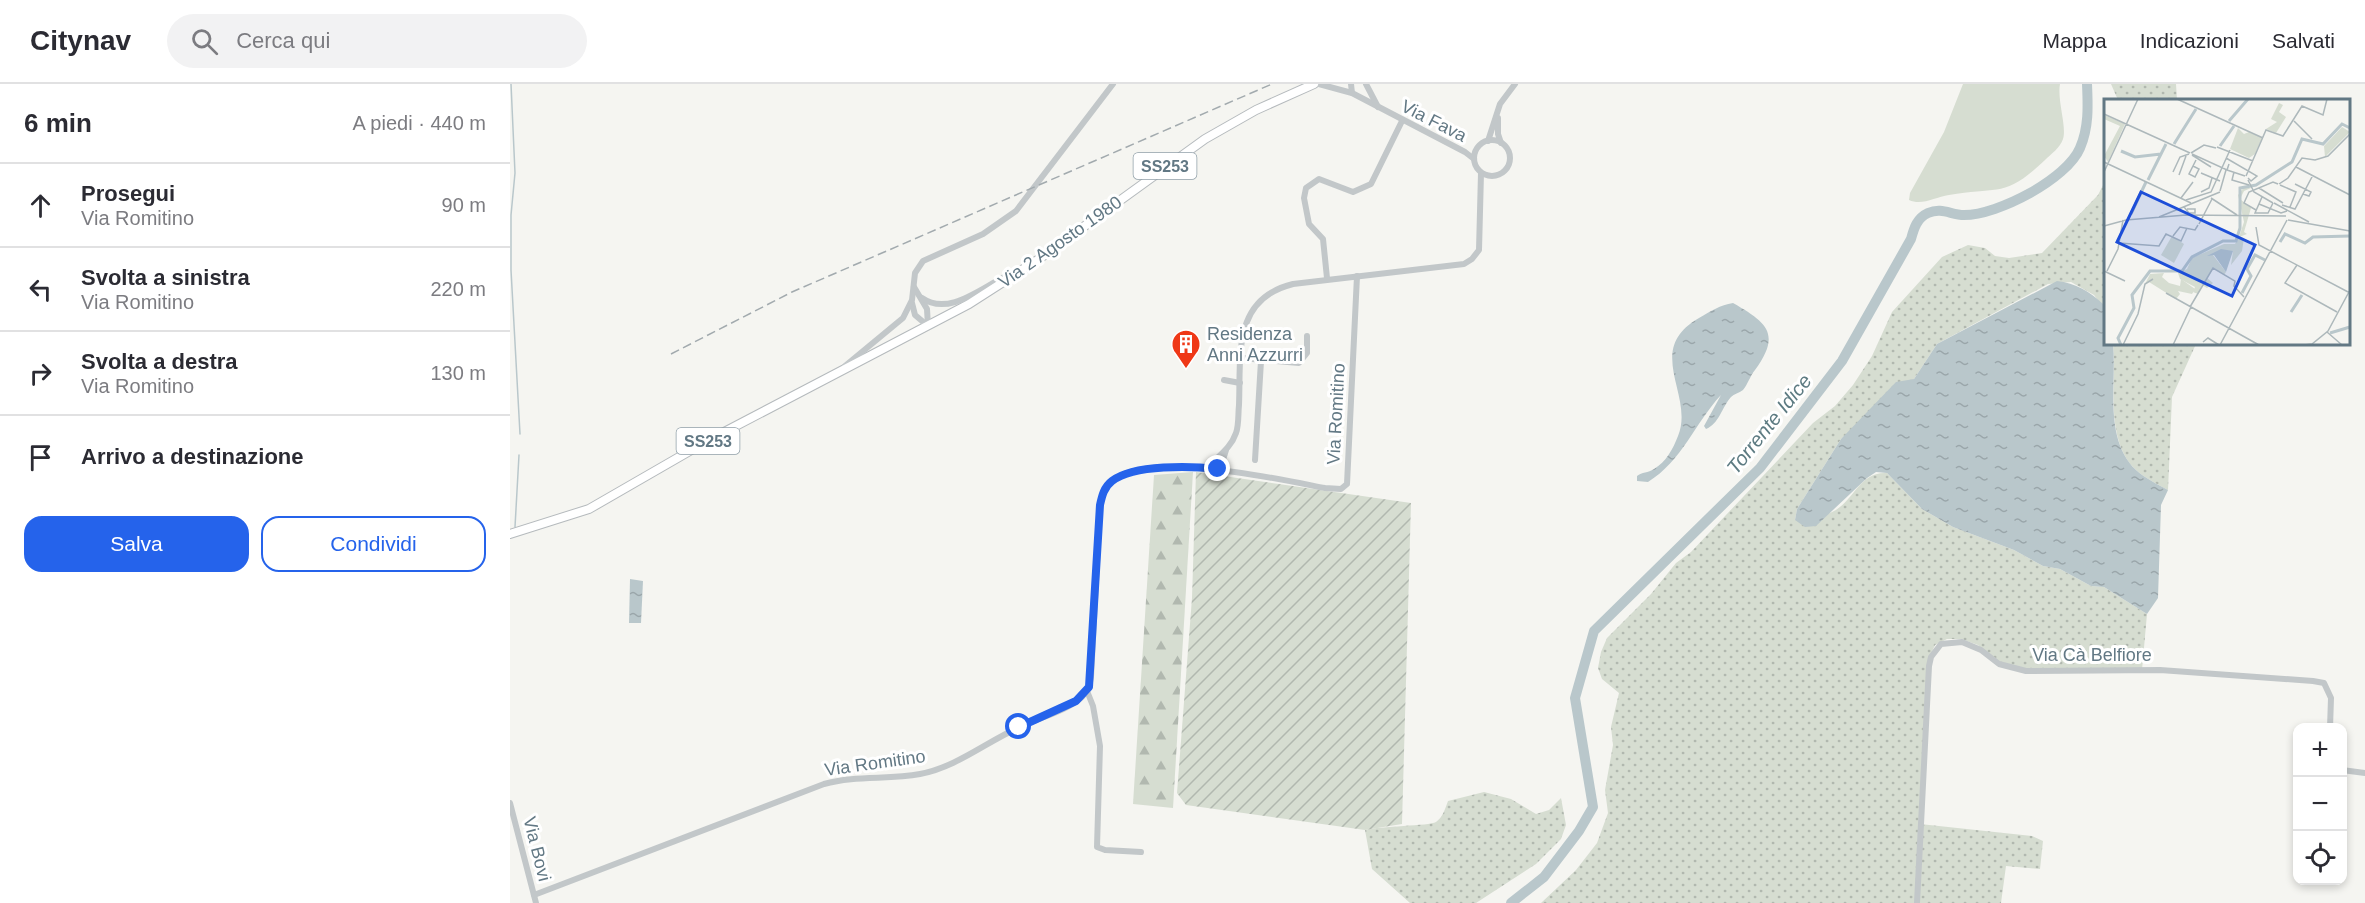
<!DOCTYPE html>
<html lang="it">
<head>
<meta charset="utf-8">
<style>
	body { margin:0; font-family:Helvetica,sans-serif; background:#f2f2f3; color:#2b2b33 }
	.controls { position:absolute; right:18px; bottom:18px; display:grid; overflow:hidden; border-radius:12px; box-shadow:0 3px 9px #0003 }
	.controls button { width:54px; height:54px; display:grid; place-items:center; padding:0; border:0; border-bottom:2px solid #e1e1e2; background:#fff; color:#2b2b33; font:30px sans-serif }
	.stop { position:absolute; width:18px; height:18px; margin:-14px; border:4px solid #2563eb; border-radius:50%; background:#fff }
	.stop.end { background:#2563eb; border-color:#fff; box-shadow:0 2px 6px #0008 }
	.list { margin:0; padding:0; list-style:none }
	h2 { display:flex; justify-content:space-between; align-items:center; height:78px; margin:0; padding:0 24px; font-size:26px }
	h2 small { font-size:20px; font-weight:400; color:#7c7c81 }
	.list li { display:grid; grid-template-columns:39px 1fr auto; gap:18px; align-items:center; box-sizing:border-box; height:84px; padding:0 24px; border-top:2px solid #e1e1e2 }
	.list b { display:block; font-size:22px; white-space:nowrap }
	.list p { margin:0; font-size:20px; white-space:nowrap; color:#7c7c81 }
	.list em { font-size:20px; font-style:normal; color:#7c7c81 }
	.actions { display:flex; gap:12px; padding:18px 24px }
	.actions a { flex:1; padding:14px 0; border:2px solid #2563eb; border-radius:18px; text-align:center; font-size:21px; color:#2563eb }
	.actions .main { background:#2563eb; color:#fff }
	.icon { flex:none; width:33px; height:33px; fill:none; stroke:currentColor; stroke-width:2; stroke-linecap:round; stroke-linejoin:round }
	.map { position:relative; flex:none; width:1855px; height:819px; overflow:hidden }
	header { display:flex; align-items:center; gap:36px; box-sizing:border-box; height:84px; padding:0 30px; background:#fff; border-bottom:2px solid #e1e1e2 }
	header strong { font-size:28px }
	nav { display:flex; gap:33px; margin-inline-start:auto; font-size:21px }
	.search { width:420px; height:54px; background:#f2f2f3; display:flex; align-items:center; gap:15px; box-sizing:border-box; padding:0 21px; border-radius:33px; color:#7c7c81; font-size:22px }
	main { display:flex }
	aside { flex:1; background:#fff }
	.map>svg:first-child { display:block }
	.grass { fill:url(#grass-dots) }
	.forest { fill:url(#forest-firs) }
	.park { fill:#d6ddd1 }
	.garden { fill:url(#garden-furrows) }
	.water { fill:url(#water-ripples) }
	.lines { fill:none; stroke-linecap:round; stroke-linejoin:round }
	.stream { stroke:#b9c7cb; stroke-width:1.5 }
	.river { stroke:#b9c7cb; stroke-width:10 }
	.major-casing { stroke:#b5babd; stroke-width:10 }
	.minor { stroke:#c2c7c9; stroke-width:6 }
	.major { stroke:#fff; stroke-width:8 }
	.rail { stroke:#a2aaae; stroke-width:1.5; stroke-dasharray:9 4.5; stroke-linecap:butt }
	.route { stroke:#2563eb; stroke-width:8 }
	.labels { text-anchor:middle; stroke-width:6; stroke-linejoin:round; paint-order:stroke }
	.shield { fill:#fff; stroke:#91a0a9; stroke-width:1.5 }
	.shield-label { font-size:16px; font-weight:bold; fill:#627884 }
	.street-label { font-size:18px; fill:#627884; stroke:#fff }
	.poi-label { font-size:18px; fill:#627884; stroke:#fff; text-anchor:start }
	.water-label { font-size:20px; font-style:italic; fill:#5d7b82; stroke:#fff }
	.inset-river { fill:none; stroke:#b9c7cb; stroke-width:3 }
	.inset-road { fill:none; stroke:#adb8bb; stroke-width:1.5 }
	.view { fill:#1d4ed8; fill-opacity:0.15; stroke:#1d4ed8; stroke-width:3 }
	.inset-edge { fill:none; stroke:#627884; stroke-width:3 }
</style>
</head>
<body>
<header>
<strong>Citynav</strong>
<div class="search"><svg class="icon" aria-label="search" viewBox="0 0 24 24"><circle cx="10" cy="10" r="6"/><path d="M15 15l6 6"/></svg>Cerca qui</div>
<nav><a>Mappa</a><a>Indicazioni</a><a>Salvati</a></nav>
</header>
<main>
<aside>
<h2>6 min<small>A piedi · 440 m</small></h2>
<ul class="list">
<li><svg class="icon" aria-label="ahead" viewBox="0 0 24 24"><path d="M12 20V5M6 11l6-6 6 6"/></svg><div><b>Prosegui</b><p>Via Romitino</p></div><em>90 m</em></li>
<li><svg class="icon" aria-label="left" viewBox="0 0 24 24"><path d="M17 20v-9H6M10 6l-5 5 5 5"/></svg><div><b>Svolta a sinistra</b><p>Via Romitino</p></div><em>220 m</em></li>
<li><svg class="icon" aria-label="right" viewBox="0 0 24 24"><path d="M7 20v-9h11M14 6l5 5-5 5"/></svg><div><b>Svolta a destra</b><p>Via Romitino</p></div><em>130 m</em></li>
<li><svg class="icon" aria-label="arrive" viewBox="0 0 24 24"><path d="M6 21V4h12l-3 4 3 4H6"/></svg><div><b>Arrivo a destinazione</b></div></li>
</ul>
<div class="actions"><a class="main">Salva</a><a>Condividi</a></div>
</aside>
<div class="map">
<svg width="1855" height="819" viewBox="0 0 1855 819">
	<defs>
		<pattern id="grass-dots" width="8" height="8" patternUnits="userSpaceOnUse" patternTransform="scale(1.5)"><rect width="8" height="8" fill="#d6ddd1"/><path d="M2 2h.1M6 6h.1" fill="none" stroke="#b1b8af" stroke-width="1.8" stroke-linecap="round"/></pattern>
		<pattern id="forest-firs" width="22" height="20" patternUnits="userSpaceOnUse" patternTransform="scale(1.5)"><rect width="22" height="20" fill="#d6ddd1"/><path d="M5 1l3.5 6h-7zM16 11l3.5 6h-7z" fill="#b1b8af"/></pattern>
		<pattern id="garden-furrows" width="10" height="10" patternUnits="userSpaceOnUse" patternTransform="scale(1.5)"><rect width="10" height="10" fill="#d6ddd1"/><path d="M-1 1l2-2M0 10L10 0M9 11l2-2" fill="none" stroke="#b1b8af"/></pattern>
		<pattern id="water-ripples" width="26" height="14" patternUnits="userSpaceOnUse" patternTransform="scale(1.5)"><rect width="26" height="14" fill="#b9c7cb"/><path d="M2 4q2-2 4 0t4 0M15 11q2-2 4 0t4 0" fill="none" stroke="#9aa6aa"/></pattern>
	</defs>
	<rect width="100%" height="100%" fill="#f5f5f1"/>
	<g class="grass">
		<path d="M1601 0H1666L1667 16H1608Z"/>
		<path d="M1595 97V226L1584 211 1561 198 1538 200 1427 260 1404 295 1331 355 1287 425 1285 436C1297 434 1312 433 1322 428 1344 418 1349 387 1377 389L1412 425 1443 443 1504 466 1533 482 1550 485 1581 502 1594 503 1637 530 1632 586H1514L1484 576 1468 561 1451 555H1437L1425 561 1418 576 1410 740 1522 752 1533 757 1530 785 1496 782 1491 819H1031L1066 786 1087 759 1098 729 1095 706 1103 661 1101 643 1109 609 1092 595 1088 584 1091 568 1097 554 1141 510 1166 479 1181 468 1303 339 1325 322 1343 301 1362 272 1382 228 1432 173 1458 161 1475 164 1485 172 1499 174 1532 169 1588 111Z"/>
		<path d="M1603 260H1686L1662 313 1658 406C1647 400 1635 394 1626 386 1594 355 1607 299 1603 260Z"/>
		<path d="M974 708 1001 715 1026 730 1039 726 1051 714 1056 741 1051 755 1026 780 966 819H900L862 785 855 746C870 742 919 742 926 738 933 733 935 725 938 717Z"/>
	</g>
	<path class="forest" d="M683 388 663 724 623 720 644 391Z"/>
	<path class="park" d="M1453 0H1550C1547 16 1557 43 1553 55 1550 64 1541 70 1535 76 1494 115 1489 102 1439 111 1425 113 1412 122 1399 116L1400 109 1434 48Z"/>
	<path class="garden" d="M686 388 901 419 892 740 855 746 676 721 667 709 682 514Z"/>
	<g class="water">
		<path d="M1547 197C1565 199 1581 208 1593 220L1596 260H1603C1607 300 1593 354 1626 386 1635 394 1647 400 1658 406L1651 421 1648 514 1637 530 1594 503 1581 502 1550 485 1533 482 1504 466 1443 443 1412 425 1377 389 1366 388 1357 394 1306 442 1295 443 1285 436 1287 425 1331 355 1386 298 1404 295 1427 260Z"/>
		<path d="M1223 219C1258 239 1271 250 1245 286 1240 292 1238 300 1233 306 1229 309 1224 310 1221 313 1212 323 1209 340 1196 345L1194 342 1211 311C1185 339 1172 377 1138 398L1127 397V392C1132 388 1138 389 1144 385 1156 378 1163 365 1168 352 1185 311 1133 266 1189 234 1201 227 1210 221 1223 219Z"/>
		<path d="M120 495 133 497 131 539H119Z"/>
	</g>
	<g class="lines">
		<g class="stream">
			<path d="M1 0 5 89 1 131V186L10 350"/>
			<path d="M5 443 9 371"/>
		</g>
		<path class="river" d="M1001 819 1034 793 1069 747 1083 723 1065 614 1084 547 1250 384 1332 277 1401 155C1404 144 1407 134 1418 129 1432 123 1441 131 1454 131 1488 131 1557 95 1570 64 1579 43 1578 22 1577 0"/>
		<g class="major-casing">
			<path id="major" d="M0 450 79 425 197 357 459 220 529 175 695 55 746 26 804 0"/>
		</g>
		<g class="minor">
			<path d="M809 0 842 9 955 68 964 75"/>
			<path d="M841 0 842 9"/>
			<path d="M856 0 868 23"/>
			<path d="M988 34V50L991 59"/>
			<circle cx="982" cy="74" r="18"/>
			<path d="M978 57 990 20 1005 0"/>
			<path d="M817 194 813 155 799 140 794 114 796 104 809 95 843 108 861 100 892 37"/>
			<path d="M404 203 417 225 418 242"/>
			<path d="M412 214C439 233 472 203 498 191"/>
			<path d="M402 219 405 231 418 242"/>
			<path d="M731 274 789 279 797 269V252"/>
			<path d="M335 282 393 234 402 216 405 189 413 177 473 150 506 127 603 0"/>
			<path d="M714 296 730 299"/>
			<path d="M745 376 751 277"/>
			<path d="M697 384C708 372 721 364 726 349 729 341 728 330 729 321 731 271 722 215 783 200L954 180 962 175 969 166 971 89"/>
			<path d="M710 385 716 366"/>
			<path d="M577 607 583 622 590 662 587 763 595 766 631 768"/>
			<path d="M1832 686 1855 689"/>
			<path d="M0 719 26 819"/>
			<path d="M24 811 314 700C346 691 378 696 410 690 447 683 476 658 510 643 530 633 555 628 572 613 578 607 580 601 581 593L590 421C592 412 594 403 602 397 640 366 768 395 815 404L831 405 837 400 847 192"/>
			<path d="M1407 819 1419 582 1421 573 1431 560 1452 558 1471 566 1489 580 1516 587 1650 586 1803 597 1814 599 1821 614 1820 644"/>
		</g>
		<use href="#major" class="major"/>
		<path class="rail" d="M161 270 282 208 762 0"/>
	</g>
	<g class="lines">
		<path class="route" d="M509 643 566 617 579 603 590 421C592 412 594 403 602 397 624 380 682 382 708 385"/>
	</g>
	<defs>
		<g id="building-pin" transform="scale(1.5)"><path d="M0 17L-7.5 6A9.5 9.5 0 1 1 7.5 6Z" fill="#ef3817" stroke="#fff"/><path d="M-4-6H4V6H1V3H-1V6H-4ZM-2.5-4.3h1.7v1.8h-1.7ZM.8-4.3h1.7v1.8H.8ZM-2.5-1h1.7V.8h-1.7ZM.8-1h1.7V.8H.8Z" fill="#fff"/></g>
	</defs>
	<g fill-rule="evenodd">
		<use href="#building-pin" x="676" y="260"/>
	</g>
	<g class="labels">
		<g class="shield">
			<rect x="623.5" y="69" width="63" height="26" rx="4.5"/>
			<rect x="166.5" y="344" width="63" height="26" rx="4.5"/>
		</g>
		<g class="shield-label">
			<text x="655" y="88">SS253</text>
			<text x="198" y="363">SS253</text>
		</g>
		<g class="street-label">
			<text transform="translate(924 37) rotate(27)" y="6">Via Fava</text>
			<text transform="translate(550 158) rotate(-35)" y="6">Via 2 Agosto 1980</text>
			<text transform="translate(826 330) rotate(-87)" y="6">Via Romitino</text>
			<text x="1582" y="577">Via Cà Belfiore</text>
			<text transform="translate(365 679) rotate(-8)" y="6">Via Romitino</text>
			<text transform="translate(27 765) rotate(76)" y="6">Via Bovi</text>
		</g>
		<g class="poi-label">
			<text x="697" y="256">Residenza<tspan x="697" dy="21">Anni Azzurri</tspan></text>
		</g>
		<g class="water-label">
			<text transform="translate(1259 340) rotate(-51)" y="7">Torrente Idice</text>
		</g>
	</g>
	<g transform="translate(1594 15)">
		<rect width="246" height="246" fill="#f5f5f1"/>
		<path d="M135 138 140 139 138 152 127 166 129 152 109 156 122 173 120 176 110 169 103 179 109 184 103 189 98 186 94 195 89 193 91 188 76 180 74 174 83 170 88 159 120 145H131Z" fill="#d6ddd1"/>
		<path d="M0 16 21 25 4 63 0 57 16 27 0 20ZM238 28 246 33 221 58 220 47Z" fill="#d6ddd1"/>
		<path d="M175 4 179 6 175 13 182 18 172 34 162 30 173 23 167 20ZM134 29 140 35 145 33 158 39 151 55 145 59 126 50ZM141 87 147 89 140 92 136 100 147 109 140 133 143 135 135 138 140 123 134 96ZM60 174 58 178 65 184 76 187 77 180 91 190 88 195 74 192 76 195 72 200 45 183 41 185 46 175Z" fill="#d6ddd1"/>
		<path d="M68 137 80 145 70 164 57 156Z" fill="#d6ddd1"/>
		<path d="M117 150 129 152 122 173 110 156 103 157Z" fill="#b9c7cb"/>
		<path class="inset-river" d="M125 22 144 0M70 45 92 10M116 47 130 27M17 52 31 58 57 55M44 81 62 45M27 115 42 83M176 143 181 135 201 144 209 138 246 137M138 194 147 177 143 170 151 156 161 161M187 213 198 196M226 234 246 228M17 246 14 239 30 209 28 196 46 172H78L88 158 119 142H132L136 129V89L152 86 188 63 198 40 219 45 238 25 246 29"/>
		<path class="inset-road" d="M73 0 159 39M0 15 86 54M190 22 208 40M113 48 149 62M87 54 100 46 112 49M88 55 123 71 125 65M88 56 107 68M122 59 153 77 147 82 144 79M0 63 87 104M89 67 95 70 91 78 85 75 92 61M192 68 246 96M123 71 141 77M0 73 34 0M69 73 76 58 85 55M130 73 128 81 145 86M97 74 116 82M75 76 82 57M142 77 162 31 179 37 198 7 219 16 223 0M144 81 150 93 169 104M175 85 184 79 198 59 211 61 224 57 246 35M191 85 207 93 205 97 199 95M176 86 192 93 186 108M155 89 179 104M116 92 122 71M97 93 105 89 108 79M158 98 151 114H164L169 104M77 99 89 83M107 99 133 116M82 101 107 93 126 51M170 104 205 123M155 105 177 114 183 112M178 106 191 110 209 76M80 107V108L85 114H91V110H83M152 111 140 104 145 93 169 83 174 85M55 118 116 93M184 121 246 132M95 125 108 100M0 127 22 121 82 116 182 117M152 128 155 146 246 194M69 137 76 128 91 131 94 126M15 144 55 147 62 135 77 142 83 129M193 166 181 184 233 213M0 172 21 182M3 172 14 150 19 121M62 194 155 246M86 208 109 169 131 182 130 187 140 198M223 233 238 246M99 243 104 239 115 246M19 246 34 215 41 185 49 180M69 246 87 208M116 246 183 121M200 246 208 245 224 232 246 191"/>
		<path class="view" d="M37 93 151 146 128 197 13 143Z"/>
		<rect width="246" height="246" class="inset-edge"/>
	</g>
</svg>
<div class="controls">
<button>+</button>
<button>−</button>
<button><svg class="icon" aria-label="locate" viewBox="0 0 24 24"><circle cx="12" cy="12" r="6"/><path d="M12 2v4M12 18v4M2 12h4M18 12h4"/></svg></button>
</div>
<div class="stop" style="left:509px;top:643px"></div>
<div class="stop end" style="left:708px;top:385px"></div>
</div>
</main>
</body>
</html>
